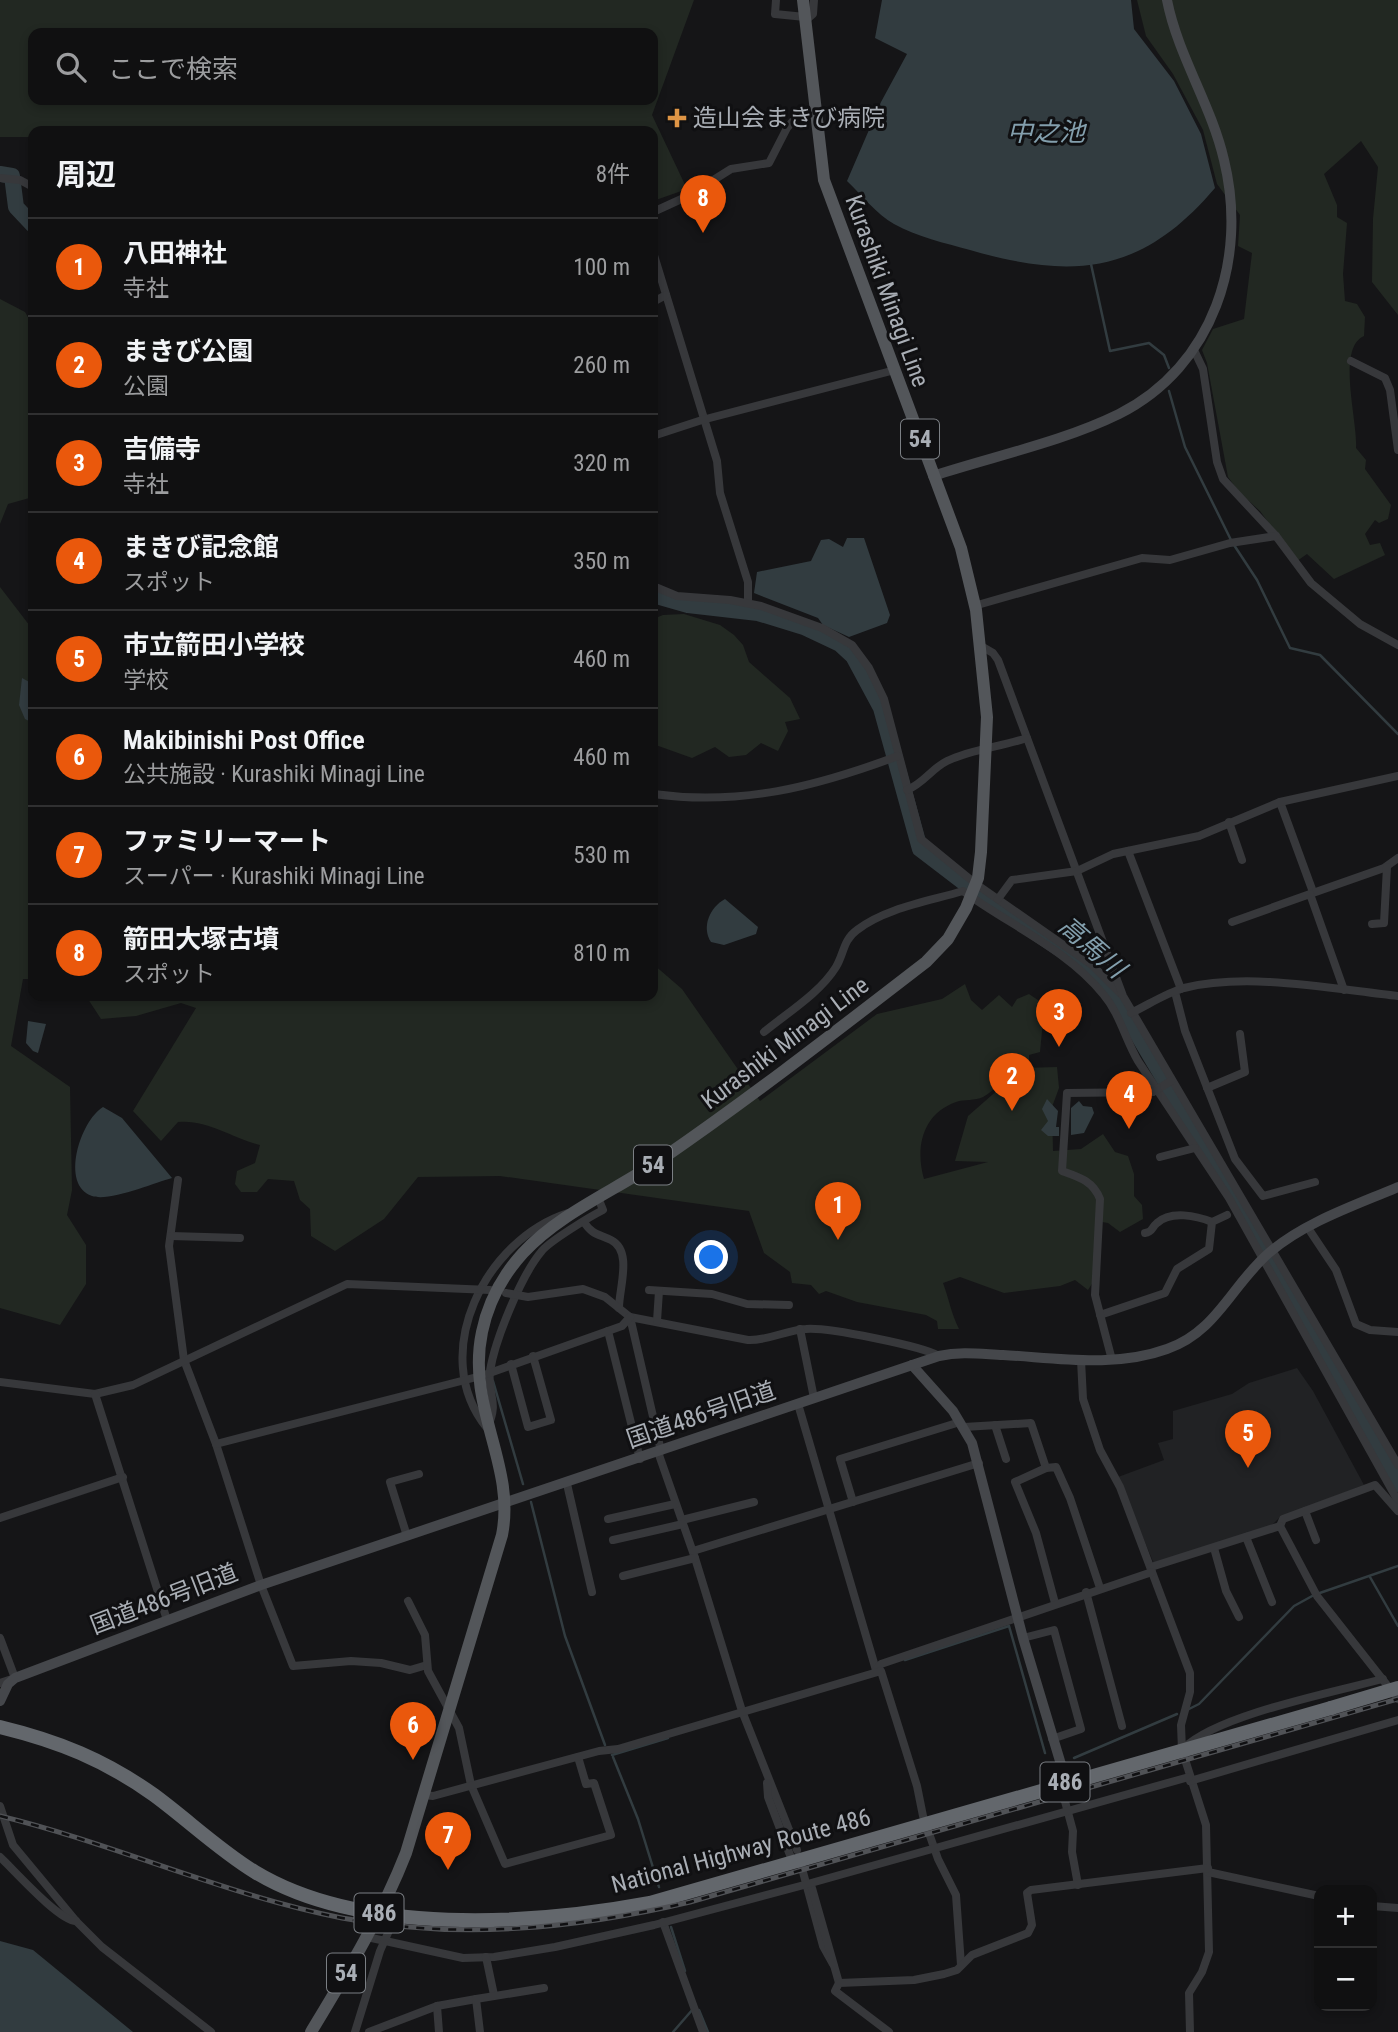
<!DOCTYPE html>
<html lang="ja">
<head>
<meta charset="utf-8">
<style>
	body { margin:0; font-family:"Roboto Condensed","Noto Sans JP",sans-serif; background:#19191a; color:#f1f3f6 }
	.controls { position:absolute; right:21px; bottom:21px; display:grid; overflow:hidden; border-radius:14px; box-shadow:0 4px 10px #0003 }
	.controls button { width:63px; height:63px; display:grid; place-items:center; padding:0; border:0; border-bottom:2px solid #303031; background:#101011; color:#f1f3f6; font:35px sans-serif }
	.you { position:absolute; left:712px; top:1258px; width:24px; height:24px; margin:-18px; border:5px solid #fff; border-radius:50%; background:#1a73e8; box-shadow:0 0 0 10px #1a73e833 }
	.badge { display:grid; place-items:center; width:46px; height:46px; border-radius:50%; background:#ea580c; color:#fff; font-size:23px; font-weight:700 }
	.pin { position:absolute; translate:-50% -58px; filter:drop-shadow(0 2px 4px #0008) }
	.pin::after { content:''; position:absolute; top:37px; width:24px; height:21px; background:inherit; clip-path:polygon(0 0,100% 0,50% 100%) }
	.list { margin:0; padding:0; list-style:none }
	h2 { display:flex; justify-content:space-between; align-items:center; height:91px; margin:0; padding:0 28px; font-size:30px }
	h2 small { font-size:23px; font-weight:400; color:#9c9d9f }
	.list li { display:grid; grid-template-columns:46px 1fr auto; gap:21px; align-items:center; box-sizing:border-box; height:98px; padding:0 28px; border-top:2px solid #303031 }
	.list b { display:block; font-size:26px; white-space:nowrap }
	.list p { margin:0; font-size:23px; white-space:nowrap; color:#9c9d9f }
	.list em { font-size:23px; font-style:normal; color:#9c9d9f }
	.icon { flex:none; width:38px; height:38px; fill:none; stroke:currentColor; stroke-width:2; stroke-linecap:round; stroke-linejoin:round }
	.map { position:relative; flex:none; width:1398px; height:2032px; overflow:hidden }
	.search { position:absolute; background:#101011; box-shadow:0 4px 10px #0003; left:28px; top:28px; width:630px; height:77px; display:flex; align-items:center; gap:18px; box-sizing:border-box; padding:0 24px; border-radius:14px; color:#9c9d9f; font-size:26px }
	.panel { position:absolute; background:#101011; box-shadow:0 4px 10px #0003; left:28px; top:126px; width:630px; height:875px; border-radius:14px }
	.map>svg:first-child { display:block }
	.built { fill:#212224 }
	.green { fill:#222822; fill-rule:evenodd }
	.water { fill:#323c40 }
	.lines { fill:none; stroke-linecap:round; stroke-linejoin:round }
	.stream { stroke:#323c40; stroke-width:2.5 }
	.river { stroke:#323c40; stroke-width:16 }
	.street { stroke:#37383b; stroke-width:8 }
	.secondary { stroke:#45474b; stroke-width:10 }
	.primary { stroke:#53565a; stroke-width:12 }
	.highway { stroke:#63676c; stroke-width:14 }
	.rail-casing { stroke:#505256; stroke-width:5 }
	.rail { stroke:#101012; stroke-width:2.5; stroke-dasharray:8; stroke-linecap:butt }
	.highway-bridge { stroke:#63676c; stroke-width:14 }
	.poi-dot { fill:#df9545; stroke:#101012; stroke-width:2.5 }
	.labels { text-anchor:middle; stroke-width:6; stroke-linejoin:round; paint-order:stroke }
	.shield { fill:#101012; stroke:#7b7f84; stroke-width:2 }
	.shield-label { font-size:23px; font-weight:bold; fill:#a9aeb5 }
	.poi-label { font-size:24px; fill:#a9aeb5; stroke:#101012; text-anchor:start }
	.street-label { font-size:24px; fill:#a9aeb5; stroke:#101012 }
	.water-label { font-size:26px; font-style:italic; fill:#839fad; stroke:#101012 }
</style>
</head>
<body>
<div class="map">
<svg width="1398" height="2032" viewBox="0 0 1398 2032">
	<rect width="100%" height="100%" fill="#151517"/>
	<path class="built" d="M1297 1368 1313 1391 1364 1485 1280 1517 1271 1526 1154 1564 1118 1477 1164 1460 1158 1443 1173 1439V1411L1232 1394 1249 1383Z"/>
	<g class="green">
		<path d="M0 0H694L652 115 687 189 653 201V131H33V137H0ZM33 33H653V100H33Z"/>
		<path d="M1137 0H1398V315L1372 282 1373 219 1378 167 1361 141 1324 174 1337 205V217L1347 223 1343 274 1345 301 1357 304 1365 317 1364 336C1336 348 1358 421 1356 448L1366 460 1365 469 1391 505 1388 519 1379 523 1375 520 1365 534 1370 545 1380 543 1385 555 1334 579 1307 554 1297 561 1260 511 1239 492 1228 477 1207 363 1202 350 1213 329 1244 319 1252 253 1238 246 1240 215 1217 184 1203 130 1173 74 1146 36Z"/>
		<path d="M0 299 25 312 33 326V497L8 504 0 524Z"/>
		<path d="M0 587 33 630V979H23L11 1046 70 1087 72 1190 67 1215 86 1245V1284L60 1325 0 1308Z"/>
		<path d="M684 614 720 625 734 635 743 645 749 662 790 698 800 719 785 722 788 731 778 751 761 743 746 755 729 757 715 747 692 758 653 744V619L663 615Z"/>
		<path d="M653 964 682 989 760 1101 877 1014 942 999 965 984 971 1000 982 1010 999 995 1012 1007 1017 999 1029 994 1066 1019 1043 1021 1040 1052 1029 1055V1064L1021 1065C1009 1074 996 1090 983 1097 975 1101 964 1099 956 1102 922 1114 915 1148 924 1179L988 1162 955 1161 968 1116 1023 1068 1057 1067 1059 1088 1052 1107 1053 1151 1081 1149 1103 1134 1115 1152 1128 1156 1134 1174V1196L1142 1205 1143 1219 1120 1232 1108 1223 1096 1221 1093 1282 1088 1290 1075 1280 1060 1286 1004 1293 960 1277 943 1283C949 1299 951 1313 959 1329H938L937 1321 926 1315 857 1302 826 1291 819 1294 811 1285 792 1283 790 1272 764 1253 749 1211 500 1176 418 1177 384 1219 335 1251 311 1236 310 1209 300 1200 294 1181 268 1179 257 1192H241L235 1184 237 1171 255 1163 260 1145C232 1138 207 1119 178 1122L161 1141 133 1111 196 1008 181 1003 136 1016 101 1019 86 996H653Z"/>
	</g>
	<g class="water">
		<path d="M882 0H1131L1134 29 1174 81 1201 134 1215 188C1142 274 1074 280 970 250 945 243 917 237 894 224 877 215 861 194 847 181L881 102 907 54 875 38Z"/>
		<path d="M847 538H864L890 615 887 623 849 637 823 625 818 618 754 593 757 572 811 561 821 540 829 539 843 547Z"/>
		<path d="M22 678 33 684V718L29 721 25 719 19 705Z"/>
		<path d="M725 899 758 927 756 934 724 945 711 942C701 927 710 907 725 899Z"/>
		<path d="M28 1021 46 1024 38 1053 33 1051 26 1043Z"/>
		<path d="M1047 1099 1058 1111 1056 1127H1059V1136H1048L1041 1130 1048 1121 1042 1109Z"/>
		<path d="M1079 1101 1083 1106 1092 1107 1094 1113 1084 1133 1071 1135V1108Z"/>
		<path d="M103 1107 122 1118 172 1178C154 1183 109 1202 92 1196 60 1185 80 1121 103 1107Z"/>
		<path d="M0 1941 33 1950 133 2032H0Z"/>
	</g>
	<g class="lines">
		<g class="stream">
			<path d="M1091 264 1110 351 1149 343 1164 355 1169 368"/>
			<path d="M1169 391 1185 447 1231 540"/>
			<path d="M1234 545 1257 580 1290 648 1320 655 1398 734"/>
			<path d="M493 1381 523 1484"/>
			<path d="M531 1502 565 1636 605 1745"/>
			<path d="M1370 1577 1398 1626"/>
			<path d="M905 1660 1009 1626 1045 1753"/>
			<path d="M1189 1709 1199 1704 1294 1606 1314 1595 1398 1566"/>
			<path d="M612 1755 668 1738"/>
			<path d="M613 1757 638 1819 659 1887"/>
			<path d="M1074 1758 1177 1714"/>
			<path d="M671 1927 685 1971"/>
			<path d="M699 2010 708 2032"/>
			<path d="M673 2032 693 2009"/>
		</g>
		<g class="river">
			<path d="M0 174 12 176 16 207 33 225"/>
			<path d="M653 595 688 605 758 613 804 627 840 644 853 656 881 708 920 849 988 901 1071 956 1094 975 1119 1003 1320 1343 1398 1484"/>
		</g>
		<g class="street">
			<path d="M776 0 775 14 805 17"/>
			<path d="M805 21 813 14 814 0"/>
			<path d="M0 178 20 180 33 187"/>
			<path d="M653 212 688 196 731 169 769 163 787 128 797 116 815 108"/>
			<path d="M653 252 717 461 720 493 748 582V603"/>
			<path d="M653 302 666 295"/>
			<path d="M1194 350 1203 369 1217 462 1223 479 1276 536 1311 583 1360 624 1398 645"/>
			<path d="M1351 361 1385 378 1390 390 1398 450"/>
			<path d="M653 436 702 420 895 370"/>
			<path d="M653 586 677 596 730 600 761 606 822 628 852 645 869 668 884 699 921 839 976 884 1092 965 1121 994"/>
			<path d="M974 606 1142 558 1170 560 1230 543 1276 536"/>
			<path d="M981 646 993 653 998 660 1123 996 1398 1465"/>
			<path d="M907 790C924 783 931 769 947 761 972 749 1000 747 1027 738"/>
			<path d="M653 794C741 806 815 787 898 756"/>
			<path d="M1280 802 1313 892"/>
			<path d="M1229 822 1242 860"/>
			<path d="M1128 851 1181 989"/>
			<path d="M1310 894 1384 868 1398 858"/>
			<path d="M998 899 1012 880 1077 871 1113 854 1199 836 1280 802 1398 776"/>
			<path d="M1232 922 1310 894 1344 990"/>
			<path d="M1372 924 1384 923 1387 867"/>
			<path d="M1175 992 1185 1031 1235 1159 1263 1196 1315 1182"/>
			<path d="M1131 1013C1148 1005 1166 993 1184 988 1248 972 1333 989 1398 996"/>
			<path d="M764 1032C787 1013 820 993 836 967 844 954 843 940 857 930 885 908 930 901 963 891 1009 925 1067 949 1103 994 1120 1014 1125 1039 1138 1061L1229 1198 1398 1501"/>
			<path d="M1207 1088 1245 1072 1240 1034"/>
			<path d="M1160 1157 1195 1148"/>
			<path d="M178 1180 169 1246 184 1360 216 1444 261 1585 293 1666 351 1661 381 1663 410 1670 427 1665"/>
			<path d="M568 1213C486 1239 427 1354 487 1428 500 1402 487 1395 490 1371 495 1340 521 1276 541 1252 548 1242 591 1216 603 1210L599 1200"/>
			<path d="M584 1222C592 1235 599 1234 611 1240 633 1251 619 1288 619 1308"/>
			<path d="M1308 1228 1336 1270 1356 1324 1370 1330 1398 1332"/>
			<path d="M1145 1233C1153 1232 1151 1228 1157 1223 1171 1210 1197 1216 1212 1222"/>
			<path d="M171 1236 240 1238"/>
			<path d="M649 1290 712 1294 747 1304 789 1305"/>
			<path d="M506 1293 528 1297 583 1289 605 1297 630 1317 661 1451"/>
			<path d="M1100 1315 1165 1293 1177 1269 1209 1249 1212 1222 1227 1215"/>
			<path d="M630 1317 748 1340C768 1341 786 1330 806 1329 827 1327 922 1346 939 1356"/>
			<path d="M657 1321 659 1291"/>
			<path d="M800 1329 814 1398"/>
			<path d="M608 1331 640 1459"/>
			<path d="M1081 1360 1083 1399 1100 1450 1120 1487 1190 1673V1692L1181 1725 1182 1750 1206 1825 1209 1952 1202 1972 1189 1993 1190 2032"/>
			<path d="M1112 1360 1095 1295 1100 1199C1093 1181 1079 1177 1062 1171L1067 1093 1153 1092 1171 1081"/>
			<path d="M511 1364 528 1427 551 1420 533 1356"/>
			<path d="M487 1374 622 1326 630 1317"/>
			<path d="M0 1382 95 1394 133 1385 347 1284 490 1290"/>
			<path d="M95 1394 167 1620"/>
			<path d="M798 1404 876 1670"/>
			<path d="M995 1425 1006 1459"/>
			<path d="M964 1427 1031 1423 1046 1468 1056 1467 1070 1498 1100 1588"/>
			<path d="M216 1444 473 1378"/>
			<path d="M658 1452 695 1558 742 1711 797 1850"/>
			<path d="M1046 1468 1015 1482 1036 1533 1055 1603"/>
			<path d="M567 1484 592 1592"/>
			<path d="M853 1502 840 1459 960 1422"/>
			<path d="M1305 1511 1316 1540"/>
			<path d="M0 1518 123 1477"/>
			<path d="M608 1519 675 1504"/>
			<path d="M682 1520 754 1502"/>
			<path d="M1280 1526 1283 1519 1375 1485 1398 1511"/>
			<path d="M407 1536 390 1482 419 1474"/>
			<path d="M1246 1537 1272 1602"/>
			<path d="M613 1540 683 1524"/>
			<path d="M1214 1548 1226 1591 1239 1617"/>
			<path d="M693 1551 979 1463"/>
			<path d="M1151 1567 1280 1526 1317 1596 1398 1699"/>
			<path d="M623 1576 695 1558"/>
			<path d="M1086 1592 1122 1726"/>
			<path d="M408 1601 425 1635 428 1671 459 1728 471 1785 505 1864 611 1835 594 1783 586 1784 578 1757"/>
			<path d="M0 1638 15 1678 0 1683"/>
			<path d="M1023 1638 1054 1630 1081 1729 1052 1739"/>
			<path d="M876 1670 881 1664 1152 1572"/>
			<path d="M1184 1748C1217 1715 1334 1692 1383 1679"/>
			<path d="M1190 1781 1398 1720"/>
			<path d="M767 1783 768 1797 793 1863"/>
			<path d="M1060 1783 1073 1831 1072 1852 1078 1885"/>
			<path d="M424 1795 433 1796 599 1751 618 1749 881 1671 917 1786 923 1816 938 1859 956 1895 961 1965"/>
			<path d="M0 1806 13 1845 76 1921 102 1947 211 2032"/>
			<path d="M0 1857C14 1870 59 1921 76 1921"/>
			<path d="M800 1861 823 1946 833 1964"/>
			<path d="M1208 1872 1319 1896"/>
			<path d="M812 1888 839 1983"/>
			<path d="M1372 1906 1398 1908"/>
			<path d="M663 1922 703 2032"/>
			<path d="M367 1937 463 1958 494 1957 555 1947 654 1925 804 1885 1189 1777"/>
			<path d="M486 1957 494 1995"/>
			<path d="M355 2032 380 1951 396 1915"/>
			<path d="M369 2032 437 2006"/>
			<path d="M439 2032 437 2006 476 1999"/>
			<path d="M480 2032 476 1999 544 1988"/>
			<path d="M889 2032 835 1991 839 1983 914 1980 944 1974 957 1970 972 1955 1028 1933 1032 1925 1027 1893 1031 1890 1208 1868"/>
		</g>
		<g class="secondary">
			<path d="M933 476C994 456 1062 442 1119 414 1214 366 1248 258 1224 160 1211 104 1178 56 1167 0"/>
			<path d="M912 1365 953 1411 972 1443 1023 1638 1066 1781"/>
			<path d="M0 1701 8 1684 15 1678 261 1585 939 1356C961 1351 981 1354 1003 1355 1057 1358 1115 1368 1167 1349 1217 1332 1232 1284 1270 1252 1305 1222 1356 1205 1398 1187"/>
		</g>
		<path class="primary" d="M311 2032C346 1974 381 1917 406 1853L502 1535C516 1464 466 1408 482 1332 488 1303 503 1275 523 1253 561 1212 617 1190 663 1158 753 1096 839 1029 926 962L948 939 966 908 978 878 981 852 987 717 976 610 961 548 824 180 803 0"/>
		<path class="highway" d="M0 1727C58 1741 105 1760 154 1795 188 1820 219 1850 255 1872 361 1936 532 1925 650 1903L1331 1708"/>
		<g class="rail-casing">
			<path id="rail" d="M0 1816C115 1844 225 1895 342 1918 459 1940 575 1929 690 1902L1398 1699"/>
		</g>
		<use href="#rail" class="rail"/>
		<path class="highway-bridge" d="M1331 1708 1398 1688"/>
	</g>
	<path class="poi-dot" d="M673.5 107.5h7v7h7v7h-7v7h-7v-7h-7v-7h7z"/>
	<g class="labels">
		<g class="shield">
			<rect x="901" y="419.5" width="38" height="39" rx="5"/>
			<rect x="634" y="1145.5" width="38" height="39" rx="5"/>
			<rect x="1040.5" y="1762.5" width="49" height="39" rx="5"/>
			<rect x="354.5" y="1893.5" width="49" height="39" rx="5"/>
			<rect x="327" y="1953.5" width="38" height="39" rx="5"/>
		</g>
		<g class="shield-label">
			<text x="920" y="447">54</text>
			<text x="653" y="1173">54</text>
			<text x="1065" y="1790">486</text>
			<text x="379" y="1921">486</text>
			<text x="346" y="1981">54</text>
		</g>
		<g class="poi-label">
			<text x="693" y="126">造山会まきび病院</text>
		</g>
		<g class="street-label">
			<text transform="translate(887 291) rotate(70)" y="8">Kurashiki Minagi Line</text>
			<text transform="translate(785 1043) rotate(-37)" y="8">Kurashiki Minagi Line</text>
			<text transform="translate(701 1415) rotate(-19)" y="8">国道486号旧道</text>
			<text transform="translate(164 1599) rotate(-21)" y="8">国道486号旧道</text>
			<text transform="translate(741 1851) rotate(-15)" y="8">National Highway Route 486</text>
		</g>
		<g class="water-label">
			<text x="1046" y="141">中之池</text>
			<text transform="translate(1092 947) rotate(41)" y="9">高馬川</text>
		</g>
	</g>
</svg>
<div class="controls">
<button>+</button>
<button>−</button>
</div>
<div class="you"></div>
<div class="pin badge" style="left:838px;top:1240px">1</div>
<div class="pin badge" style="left:1012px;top:1111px">2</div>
<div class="pin badge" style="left:1059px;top:1047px">3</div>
<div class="pin badge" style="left:1129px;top:1129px">4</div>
<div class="pin badge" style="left:1248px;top:1468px">5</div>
<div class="pin badge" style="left:413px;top:1760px">6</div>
<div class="pin badge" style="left:448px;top:1870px">7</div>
<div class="pin badge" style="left:703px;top:233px">8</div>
<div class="search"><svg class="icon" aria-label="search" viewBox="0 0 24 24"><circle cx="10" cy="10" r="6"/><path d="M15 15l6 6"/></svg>ここで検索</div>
<section class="panel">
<h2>周辺<small>8件</small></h2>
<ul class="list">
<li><span class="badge">1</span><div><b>八田神社</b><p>寺社</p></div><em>100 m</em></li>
<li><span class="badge">2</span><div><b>まきび公園</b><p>公園</p></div><em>260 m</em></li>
<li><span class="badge">3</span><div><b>吉備寺</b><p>寺社</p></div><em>320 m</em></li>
<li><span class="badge">4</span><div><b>まきび記念館</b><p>スポット</p></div><em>350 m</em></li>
<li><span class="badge">5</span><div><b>市立箭田小学校</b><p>学校</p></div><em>460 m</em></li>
<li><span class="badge">6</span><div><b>Makibinishi Post Office</b><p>公共施設 · Kurashiki Minagi Line</p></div><em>460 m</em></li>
<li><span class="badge">7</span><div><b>ファミリーマート</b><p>スーパー · Kurashiki Minagi Line</p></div><em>530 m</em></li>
<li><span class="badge">8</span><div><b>箭田大塚古墳</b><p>スポット</p></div><em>810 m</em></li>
</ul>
</section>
</div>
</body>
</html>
